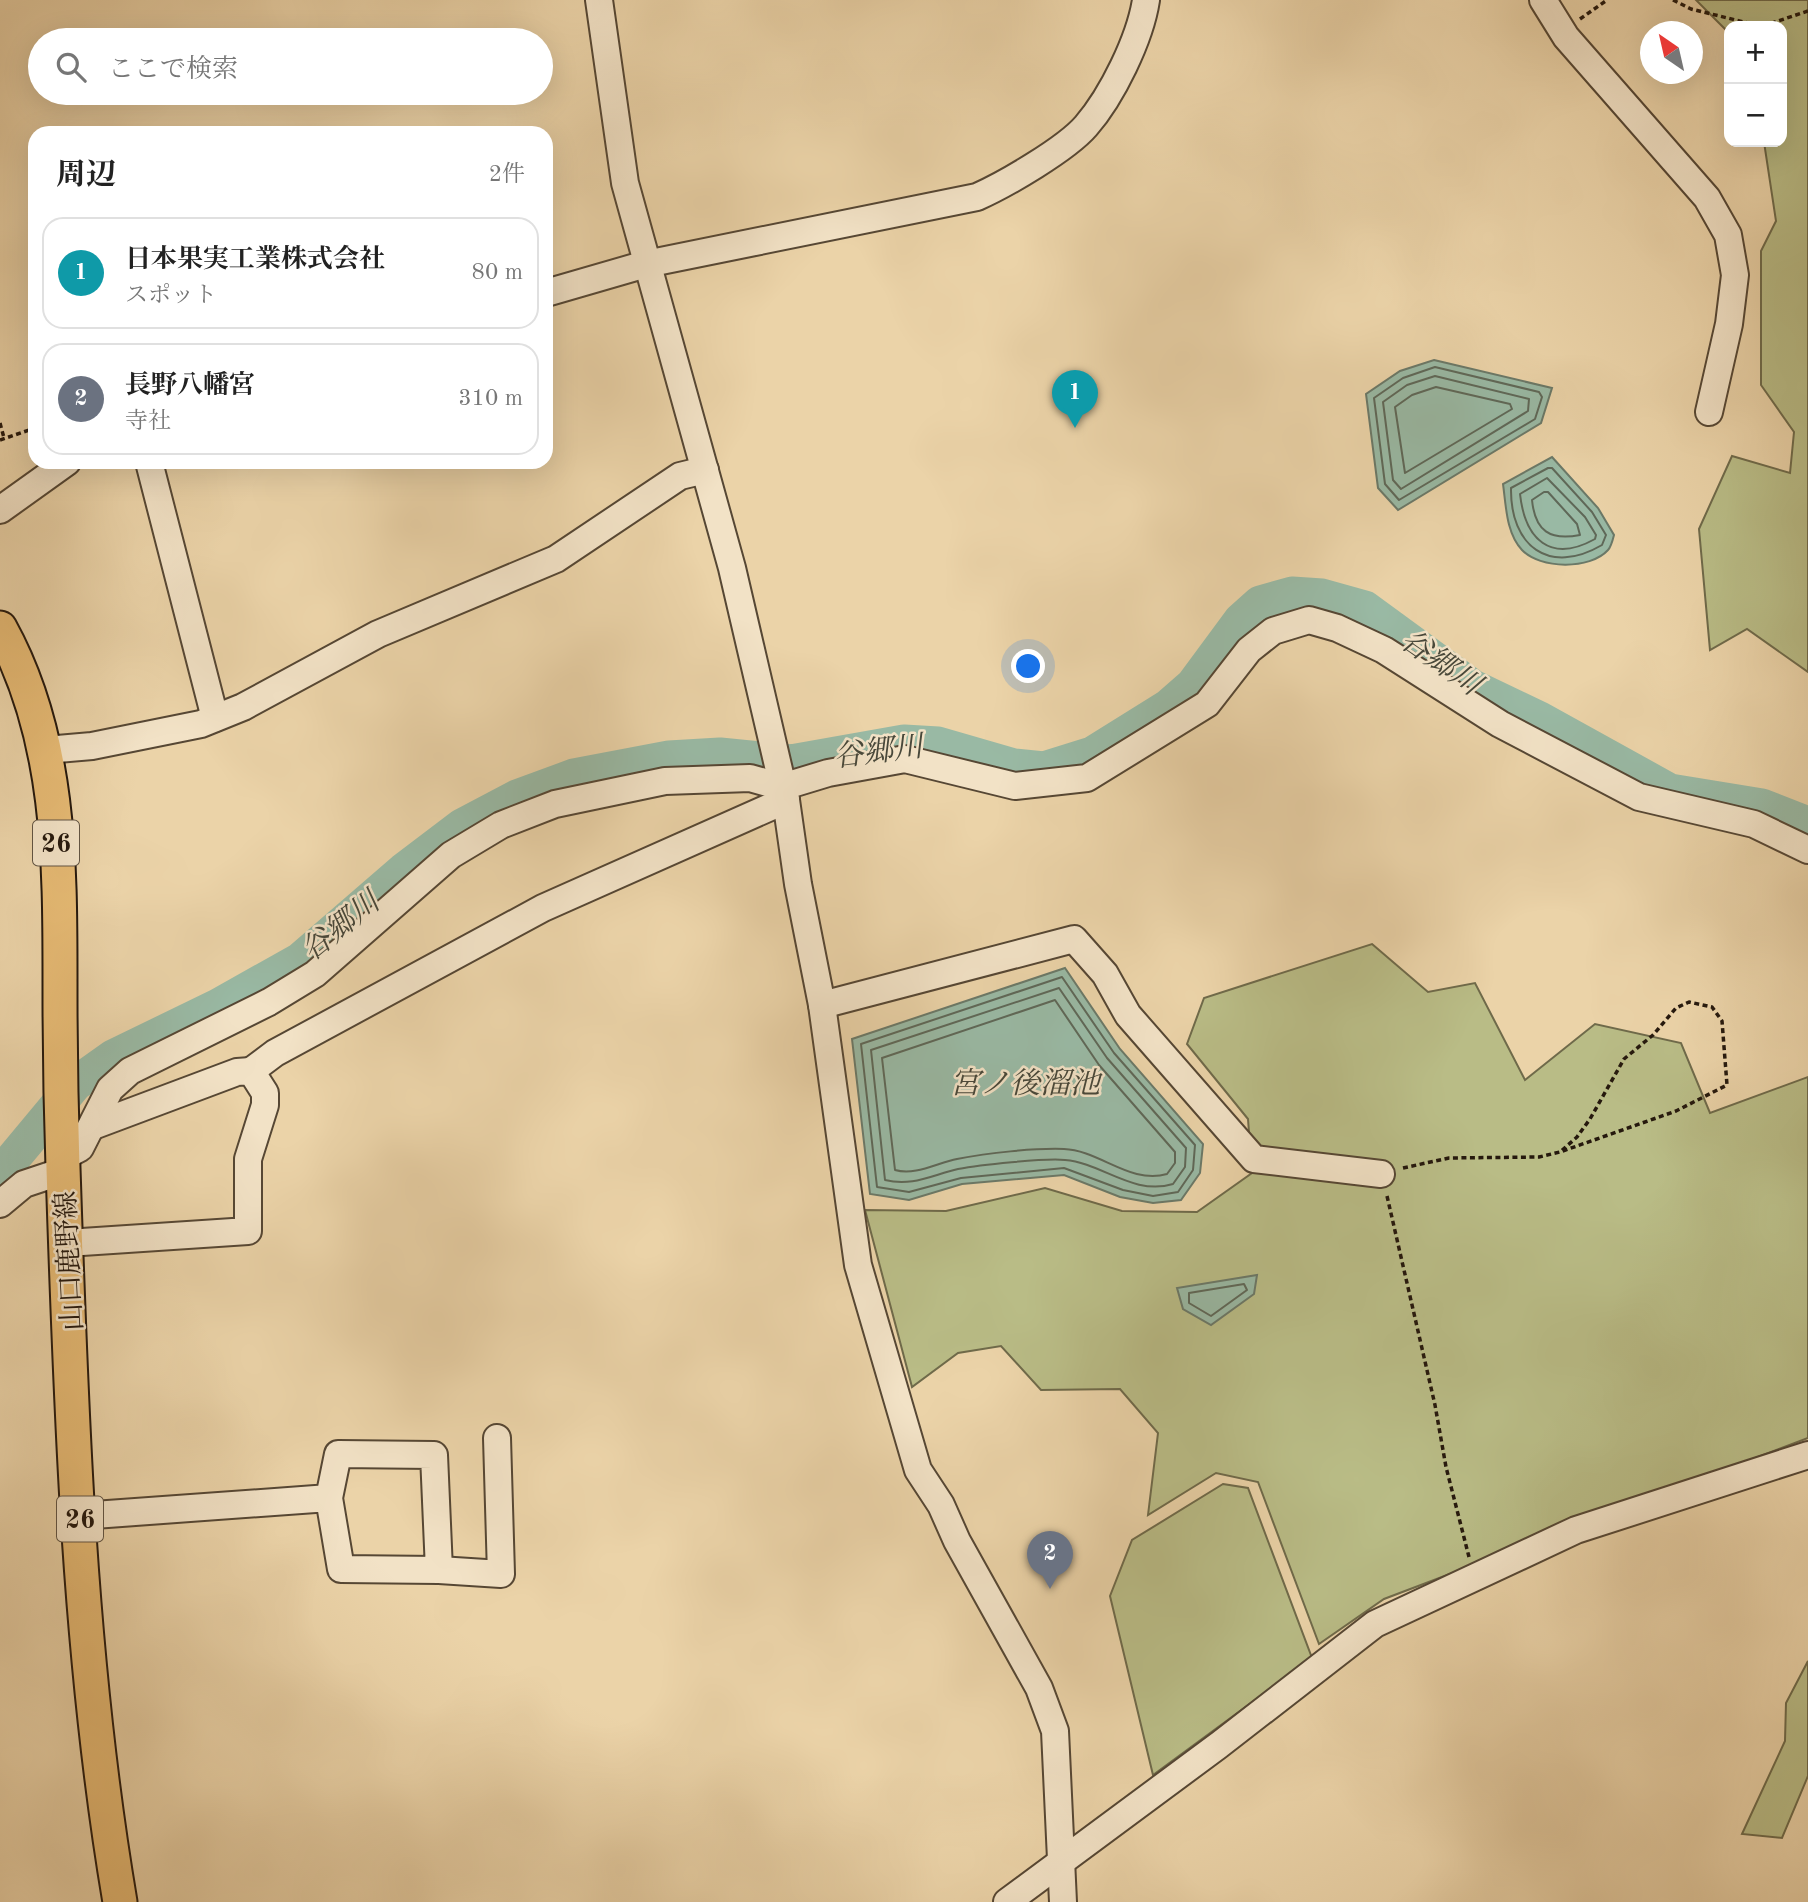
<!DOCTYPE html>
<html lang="ja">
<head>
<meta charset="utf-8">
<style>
	body { margin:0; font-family:"Old Standard TT","Noto Serif JP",serif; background:#f2f2f2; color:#222 }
	.controls { position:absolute; right:21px; top:21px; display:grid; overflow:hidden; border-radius:14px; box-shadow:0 7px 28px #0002 }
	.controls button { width:63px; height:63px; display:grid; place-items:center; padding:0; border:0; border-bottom:2px solid #e0e0e0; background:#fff; color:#222; font:35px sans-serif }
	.compass { position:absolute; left:1640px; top:21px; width:63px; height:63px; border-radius:50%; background:#fff; box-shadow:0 7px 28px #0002; rotate:326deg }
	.you { position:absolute; left:1029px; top:667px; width:24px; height:24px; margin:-18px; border:5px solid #fff; border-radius:50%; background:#1a73e8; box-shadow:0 0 0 10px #1a73e833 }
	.badge { display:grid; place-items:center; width:46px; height:46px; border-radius:50%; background:#0f766e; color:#fff; font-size:23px; font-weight:700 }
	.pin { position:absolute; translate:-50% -58px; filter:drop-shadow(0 2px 4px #0008) }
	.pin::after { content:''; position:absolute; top:37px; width:24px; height:21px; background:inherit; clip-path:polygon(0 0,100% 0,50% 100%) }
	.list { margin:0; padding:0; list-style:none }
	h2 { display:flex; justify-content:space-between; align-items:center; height:91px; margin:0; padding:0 28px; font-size:30px }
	h2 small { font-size:23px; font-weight:400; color:#767676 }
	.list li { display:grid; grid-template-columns:46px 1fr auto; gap:21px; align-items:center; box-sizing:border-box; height:112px; margin:0 14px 14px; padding:0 14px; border:2px solid #e0e0e0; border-radius:21px }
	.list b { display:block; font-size:26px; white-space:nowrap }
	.list p { margin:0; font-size:23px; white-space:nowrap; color:#767676 }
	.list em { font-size:23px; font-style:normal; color:#767676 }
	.icon { flex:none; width:38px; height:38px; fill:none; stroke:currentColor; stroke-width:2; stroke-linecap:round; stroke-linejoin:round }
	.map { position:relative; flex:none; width:1808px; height:1902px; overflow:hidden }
	.search { position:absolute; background:#fff; box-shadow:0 7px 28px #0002; left:28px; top:28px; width:525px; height:77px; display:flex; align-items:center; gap:18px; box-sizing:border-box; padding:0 24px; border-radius:38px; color:#767676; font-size:26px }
	.panel { position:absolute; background:#fff; box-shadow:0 7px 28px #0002; left:28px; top:126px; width:525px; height:343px; border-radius:21px }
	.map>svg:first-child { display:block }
	.green { fill:#b9bc86; stroke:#6f6a4a; stroke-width:2 }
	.water { fill:#99b9a4; stroke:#6b7968; stroke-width:2 }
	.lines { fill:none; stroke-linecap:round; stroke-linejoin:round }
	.shore { stroke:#5f6858; stroke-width:2 }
	.river { stroke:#99b9a4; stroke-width:35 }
	.minor-casing { stroke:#564734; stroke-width:30 }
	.major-casing { stroke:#25180d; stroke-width:37 }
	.path { stroke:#25180d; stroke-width:3.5; stroke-dasharray:5 3.5; stroke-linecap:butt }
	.minor { stroke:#f2e2c6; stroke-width:26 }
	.major { stroke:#e6ba74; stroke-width:33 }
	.labels { text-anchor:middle; stroke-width:5; stroke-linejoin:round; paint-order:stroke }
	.shield { fill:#f2e2c6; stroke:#625544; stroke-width:2 }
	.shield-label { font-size:26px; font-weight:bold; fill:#25180d }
	.street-label { font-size:28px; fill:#25180d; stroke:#f2e2c6 }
	.water-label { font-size:30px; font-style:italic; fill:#48483a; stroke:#f2e2c6 }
</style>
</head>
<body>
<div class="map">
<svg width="1808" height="1902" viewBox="0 0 1808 1902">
	<rect width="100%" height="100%" fill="#ebd3a8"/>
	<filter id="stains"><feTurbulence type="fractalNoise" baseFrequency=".00286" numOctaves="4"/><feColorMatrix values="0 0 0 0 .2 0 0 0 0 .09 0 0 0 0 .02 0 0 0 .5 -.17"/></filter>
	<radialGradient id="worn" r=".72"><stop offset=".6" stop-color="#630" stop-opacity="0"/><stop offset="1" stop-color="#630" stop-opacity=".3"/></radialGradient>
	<g class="green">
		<path d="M1696 0H1808V672L1747 629 1710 650 1699 529 1732 456 1790 473 1794 432 1761 385V251L1776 221 1764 142H1782V26H1729V33Z"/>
		<path d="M1372 944 1428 992 1475 983 1525 1080 1595 1024 1681 1043 1710 1113 1808 1077V1438L1384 1599 1319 1644 1258 1482 1216 1473 1148 1515 1158 1433 1120 1389 1041 1390 1001 1346 958 1353 912 1387 865 1210 946 1211 1045 1188 1122 1211 1197 1212 1252 1173 1248 1119 1187 1044 1204 998Z"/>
		<path d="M1223 1484 1248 1488 1312 1658 1153 1775 1110 1596 1132 1540Z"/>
		<path d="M1808 1661V1776L1782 1838 1742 1834 1785 1741 1786 1703Z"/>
	</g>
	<g class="water">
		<path d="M1434 360 1552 388 1541 423 1398 510 1378 488 1366 394 1400 371Z"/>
		<path d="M1552 457 1598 508 1614 535C1613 539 1611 547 1608 550 1590 570 1540 569 1522 550 1506 533 1506 505 1503 484Z"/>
		<path d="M1065 968 1120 1049 1203 1144 1200 1173 1181 1200 1153 1203 1120 1197 1064 1175 962 1184 909 1200 870 1194 852 1039Z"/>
		<path d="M1257 1275 1254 1294 1211 1325 1183 1309 1177 1288Z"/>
	</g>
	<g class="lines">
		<g class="shore">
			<path d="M1435 367 1539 392 1542 397 1535 419 1399 500 1385 484 1374 398 1403 378Z"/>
			<path d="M1435 376 1529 399 1528 411 1401 489 1393 480 1383 402 1407 385Z"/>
			<path d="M1436 387 1510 404 1512 409 1405 473 1395 407 1412 395Z"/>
			<path d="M1548 468H1552L1592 512 1606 535 1602 545C1549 576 1510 546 1511 488Z"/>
			<path d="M1547 478 1585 517 1596 535 1595 539C1550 564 1525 539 1520 494Z"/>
			<path d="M1544 492H1548L1577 524 1580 535C1550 541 1535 531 1532 500Z"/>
			<path d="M1062 977 1114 1053 1195 1145 1193 1170 1178 1192 1153 1196 1123 1190 1064 1168 961 1178 909 1192 877 1187 861 1044Z"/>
			<path d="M1059 988 1107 1058 1186 1148 1185 1167 1173 1184C1133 1196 1102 1163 1065 1160 1044 1158 979 1165 958 1169 932 1175 912 1187 885 1180L871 1050Z"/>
			<path d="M1055 1000 1099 1065 1175 1152V1163L1167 1174C1131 1185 1099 1150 1064 1149 1033 1148 988 1153 957 1159 937 1163 915 1176 895 1170L882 1058Z"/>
			<path d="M1244 1284 1247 1290 1211 1316 1189 1303V1293Z"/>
		</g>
		<path class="river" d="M0 1174 75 1084 113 1057 218 1006 300 960 404 870 462 826 517 797 574 776 669 758 720 755 791 762 904 742 938 744 1014 766 1044 769 1092 754 1169 706 1193 685 1241 620 1260 603 1292 594 1322 596 1365 608 1473 687 1540 719 1670 791 1762 806 1808 824"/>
		<g class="minor-casing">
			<g id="minor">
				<path d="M599 0 625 183 732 568 786 800 798 884 822 1005 858 1265 918 1470 941 1505 957 1541 1039 1688 1055 1731 1063 1902"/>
				<path d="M1543 0 1566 37 1707 198 1728 235 1735 275 1729 324 1709 412"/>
				<path d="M546 293 646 264 977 197C1006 184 1066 149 1086 126 1112 96 1140 39 1146 0"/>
				<path d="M149 462 215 718"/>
				<path d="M0 510 67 462"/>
				<path d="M46 750 92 746 201 724 243 707 378 634 556 559 680 476 705 470"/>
				<path d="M822 1005 1074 939 1105 974 1128 1015 1254 1159 1381 1174"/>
				<path d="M251 1071 275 1053 543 908 786 800"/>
				<path d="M63 1157 80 1148 110 1089 130 1071 269 1002 315 974 451 855 501 825 555 804 665 781 750 778 782 787 828 773 905 759 1015 786 1087 778 1207 704 1249 650 1273 631 1309 620 1337 628 1384 650 1500 724 1639 797 1754 824 1808 850"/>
				<path d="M0 1204 24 1184 63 1171"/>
				<path d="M67 1243 248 1231V1159L265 1105V1093L251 1071 237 1072 93 1126"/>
				<path d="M80 1516 329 1498 341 1569 439 1570 434 1455 338 1454 329 1498"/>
				<path d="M439 1570 501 1574 497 1438"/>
				<path d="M1007 1902 1219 1745 1375 1624 1576 1530 1808 1455"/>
			</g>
		</g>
		<g class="major-casing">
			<path id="major" d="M0 628C62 740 60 869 60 993 60 1051 61 1109 63 1168 71 1412 79 1661 120 1902"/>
		</g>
		<g class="path">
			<path d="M1673 0 1691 9 1760 26"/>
			<path d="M1580 19 1607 0"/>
			<path d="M1763 26 1808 11"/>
			<path d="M0 423 4 438"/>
			<path d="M0 440 35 428"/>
			<path d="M1403 1168 1449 1158 1539 1157 1560 1152 1676 1111 1727 1085 1722 1021 1712 1007 1689 1002 1676 1008 1653 1035 1624 1059 1590 1119 1577 1137 1560 1152"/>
			<path d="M1387 1196 1435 1405 1446 1467 1469 1557"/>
		</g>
		<use href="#minor" class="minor"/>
		<use href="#major" class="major"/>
	</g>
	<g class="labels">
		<g class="shield">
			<rect x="33" y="820.5" width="46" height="45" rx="5"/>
			<rect x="57" y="1496.5" width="46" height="45" rx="5"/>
		</g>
		<g class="shield-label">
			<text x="56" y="852">26</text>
			<text x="80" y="1528">26</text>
		</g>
		<g class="street-label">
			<text transform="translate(68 1261) rotate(-93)" y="10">山口鹿野線</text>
		</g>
		<g class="water-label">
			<text transform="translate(1441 662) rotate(35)" y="10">谷郷川</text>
			<text transform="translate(878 751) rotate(-7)" y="10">谷郷川</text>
			<text transform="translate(340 926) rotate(-39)" y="10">谷郷川</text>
			<text x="1025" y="1093">宮ノ後溜池</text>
		</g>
	</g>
	<rect width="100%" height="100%" filter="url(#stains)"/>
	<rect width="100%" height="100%" fill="url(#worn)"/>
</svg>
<div class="controls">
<button>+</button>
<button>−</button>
</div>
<svg class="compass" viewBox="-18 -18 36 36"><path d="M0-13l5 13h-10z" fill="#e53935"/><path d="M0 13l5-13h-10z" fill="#767676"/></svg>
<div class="you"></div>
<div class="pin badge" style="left:1075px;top:428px;background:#0f9aa8">1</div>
<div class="pin badge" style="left:1050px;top:1589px;background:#6b7280">2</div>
<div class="search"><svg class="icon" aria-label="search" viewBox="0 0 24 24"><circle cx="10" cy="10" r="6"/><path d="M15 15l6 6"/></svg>ここで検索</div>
<section class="panel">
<h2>周辺<small>2件</small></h2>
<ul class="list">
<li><span class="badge" style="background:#0f9aa8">1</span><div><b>日本果実工業株式会社</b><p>スポット</p></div><em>80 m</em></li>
<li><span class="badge" style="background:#6b7280">2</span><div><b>長野八幡宮</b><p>寺社</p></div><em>310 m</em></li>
</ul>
</section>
</div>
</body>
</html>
